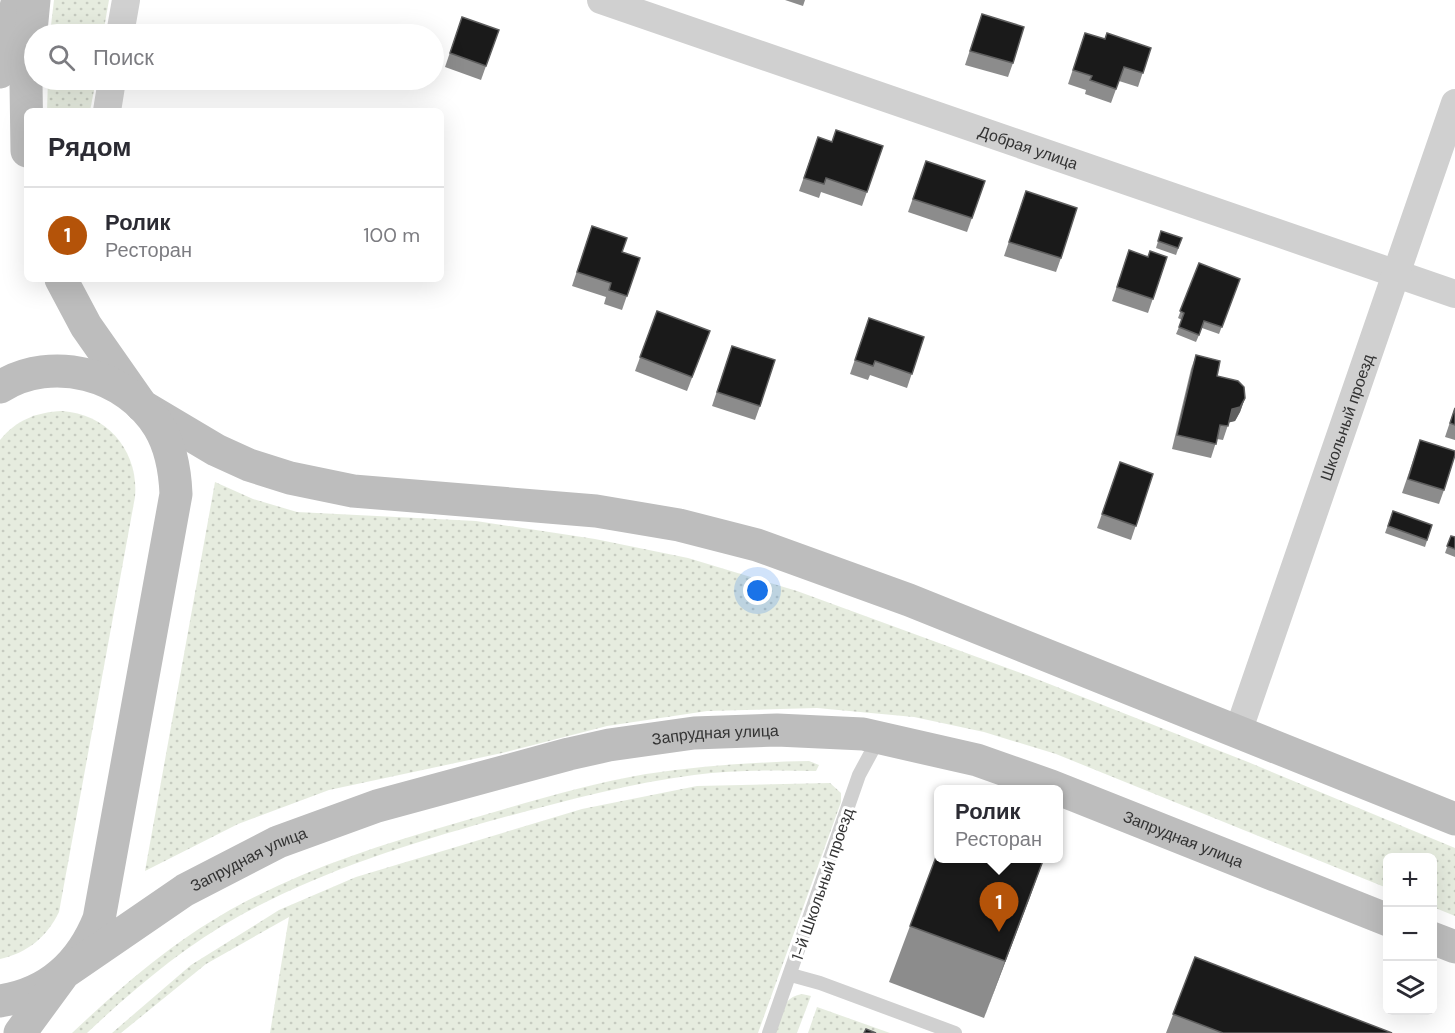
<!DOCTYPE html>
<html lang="ru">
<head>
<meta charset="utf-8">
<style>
	body { margin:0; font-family:"DM Sans",sans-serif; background:#f7f7f7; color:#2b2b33 }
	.controls { position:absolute; right:18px; bottom:18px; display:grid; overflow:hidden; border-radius:9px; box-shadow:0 6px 24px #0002 }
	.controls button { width:54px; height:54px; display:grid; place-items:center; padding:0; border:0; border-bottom:2px solid #e1e1e2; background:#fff; color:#2b2b33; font:30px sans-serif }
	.you { position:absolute; left:758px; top:591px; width:21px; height:21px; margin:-15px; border:4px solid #fff; border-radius:50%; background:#1a73e8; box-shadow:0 0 0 9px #1a73e833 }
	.badge { display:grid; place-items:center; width:39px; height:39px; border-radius:50%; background:#b45309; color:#fff; font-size:20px; font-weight:700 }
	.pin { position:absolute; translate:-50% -50px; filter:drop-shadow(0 2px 3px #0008) }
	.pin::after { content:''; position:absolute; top:32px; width:21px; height:18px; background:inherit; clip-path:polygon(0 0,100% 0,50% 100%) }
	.popup { position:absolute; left:934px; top:785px; width:129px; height:78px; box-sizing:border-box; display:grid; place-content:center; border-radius:9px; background:#fff; filter:drop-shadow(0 2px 4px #0005); font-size:20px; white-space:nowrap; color:#7c7c81 }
	.popup b { font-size:22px; color:#2b2b33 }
	.popup::after { content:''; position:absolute; left:50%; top:100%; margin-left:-12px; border:12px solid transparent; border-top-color:#fff }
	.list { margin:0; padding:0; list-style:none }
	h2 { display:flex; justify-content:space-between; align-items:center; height:78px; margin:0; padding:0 24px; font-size:26px }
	h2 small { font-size:20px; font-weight:400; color:#7c7c81 }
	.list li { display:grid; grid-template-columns:39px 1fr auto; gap:18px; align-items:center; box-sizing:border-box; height:96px; padding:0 24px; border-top:2px solid #e1e1e2 }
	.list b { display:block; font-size:22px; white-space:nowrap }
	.list p { margin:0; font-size:20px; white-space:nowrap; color:#7c7c81 }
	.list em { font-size:20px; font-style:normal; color:#7c7c81 }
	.icon { flex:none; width:33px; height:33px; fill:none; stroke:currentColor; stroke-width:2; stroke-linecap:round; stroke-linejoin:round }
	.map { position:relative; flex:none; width:1455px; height:1033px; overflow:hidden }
	.search { position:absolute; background:#fff; box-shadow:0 6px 24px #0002; left:24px; top:24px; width:420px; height:66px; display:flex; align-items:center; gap:15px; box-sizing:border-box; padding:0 21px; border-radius:33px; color:#7c7c81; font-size:22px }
	.panel { position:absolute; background:#fff; box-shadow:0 6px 24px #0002; left:24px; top:108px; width:420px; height:174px; border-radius:9px }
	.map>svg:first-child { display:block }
	.grass { fill:url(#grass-dots) }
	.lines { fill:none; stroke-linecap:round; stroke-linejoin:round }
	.lane { stroke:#d0d0d0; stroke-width:14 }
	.street { stroke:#d0d0d0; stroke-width:28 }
	.secondary { stroke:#bdbdbd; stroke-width:33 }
	.wall { fill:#8c8c8c }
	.shaded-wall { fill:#5f5f5f }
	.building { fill:#1a1a1a; stroke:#5f5f5f; stroke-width:1.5 }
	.labels { text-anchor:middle; stroke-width:6; stroke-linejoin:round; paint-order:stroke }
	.street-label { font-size:16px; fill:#333; stroke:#fff }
</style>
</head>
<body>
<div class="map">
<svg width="1455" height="1033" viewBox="0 0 1455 1033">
	<defs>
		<pattern id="grass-dots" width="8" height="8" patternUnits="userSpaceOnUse" patternTransform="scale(1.5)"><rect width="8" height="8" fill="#e6ecdf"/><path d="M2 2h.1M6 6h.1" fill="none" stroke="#c6cbc0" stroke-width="1.8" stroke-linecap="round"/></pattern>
	</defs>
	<rect width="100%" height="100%" fill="#fff"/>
	<g class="grass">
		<path d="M54 0H109L103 34H50Z"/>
		<path d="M48 80H96L90 111H47Z"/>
		<path d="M62 411C108 414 139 452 135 497L59 912C47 937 27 953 0 959V440C16 420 37 412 62 411Z"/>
		<path d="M215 482 253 499 297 512 476 521 595 539 688 558 797 591 1029 676 1248 762 1455 848V916L1433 907 1432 858H1388L1387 888 1056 754 984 732 914 717 817 708 707 711 607 726 502 753 329 790 238 824 145 871Z"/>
		<path d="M809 761 819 765 816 771C775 770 734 770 694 775 625 784 557 803 490 821 404 845 320 872 241 915 184 946 134 989 87 1033H72C124 984 177 938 241 904 308 868 380 845 453 824 516 806 581 785 646 774 700 766 755 762 809 761Z"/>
		<path d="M830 783 841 793V802L758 1033H270L289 917 206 964 121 1033H112L191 965 279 910 356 877 582 809 697 786Z"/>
		<path d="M802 994 811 996 797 1033H772C779 1016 782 997 802 994Z"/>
		<path d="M817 1007 890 1033H808Z"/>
	</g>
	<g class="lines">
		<g class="lane">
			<path d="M791 975 820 983 955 1033"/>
			<path d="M769 1033 859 775 879 738"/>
		</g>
		<g class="street">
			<path id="s1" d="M601 0 1455 294"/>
			<path d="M120 34 126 0"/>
			<path d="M107 111 112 80"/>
			<path id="s2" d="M1238 732 1455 103"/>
		</g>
		<g class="secondary">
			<path d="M0 72 17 3"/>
			<path d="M27 151 26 83 34 0"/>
			<path d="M61 279 86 326 142 406 216 450 249 465 290 478 353 491 596 511 679 525 757 545 909 600 1455 819"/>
			<path d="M0 387C52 354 127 374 159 427 171 447 175 470 176 494L99 919C81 964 48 994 0 1001"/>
			<path d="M1432 938 1455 947"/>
			<path id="s3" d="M20 1033 64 973 185 890 278 842 377 806 569 754 609 745 694 733 777 730 863 734 977 760 1051 786 1388 920"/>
		</g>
	</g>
	<g class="wall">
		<path d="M785 0H805L803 6Z"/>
		<path d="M982 14 1013 63 1008 77 965 65Z"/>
		<path d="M462 17 486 66 481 80 445 67Z"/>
		<path d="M1085 33 1105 39 1151 48 1138 87 1119 81 1111 103 1085 94 1086 90 1068 84Z"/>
		<path d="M818 137 831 142 883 146 862 206 821 192 819 198 799 191Z"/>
		<path d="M926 161 985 181 967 232 908 212Z"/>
		<path d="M1026 191 1061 258 1056 272 1004 256Z"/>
		<path d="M592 226 622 252 640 258 622 310 604 304 606 297 572 286Z"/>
		<path d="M1161 231 1182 238 1176 255 1156 248Z"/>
		<path d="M1129 250 1148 257H1167L1148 313 1112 301Z"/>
		<path d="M1199 263 1240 279 1219 334 1202 328 1196 342 1176 334 1182 320 1178 318Z"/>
		<path d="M657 311 710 331 687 391 635 371Z"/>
		<path d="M869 318 924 337 907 388 870 375 868 380 850 374Z"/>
		<path d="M732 346 760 406 755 420 712 406Z"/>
		<path d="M1196 355 1217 376 1245 398 1240 412 1235 421 1229 422 1223 440 1217 439 1211 458 1172 449 1191 369Z"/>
		<path d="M1455 407V440L1445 437Z"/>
		<path d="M1420 440 1444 490 1439 504 1402 493Z"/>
		<path d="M1120 463 1153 474 1131 540 1097 528Z"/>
		<path d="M1393 511 1432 525 1425 547 1385 533Z"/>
		<path d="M1451 536 1455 537V557L1445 553Z"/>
		<path d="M1044 858 984 1018 889 982 910 926Z"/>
		<path d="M1195 957 1392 1033H1166Z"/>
	</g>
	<g class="shaded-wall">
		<path d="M1245 398 1240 412 1235 421 1227 423 1232 409Z"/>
		<path d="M1044 858 1029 900 984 1018 1005 961Z"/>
	</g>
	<g class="building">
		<path d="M982 14 1024 27 1013 63 970 51Z"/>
		<path d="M462 17 499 30 486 66 450 53Z"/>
		<path d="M1085 33 1105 39 1107 33 1151 48 1143 73 1124 67 1116 89 1090 80 1092 76 1073 70Z"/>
		<path d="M836 130 883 146 867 192 826 178 824 184 804 178 818 137 832 142Z"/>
		<path d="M926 161 985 181 972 218 913 199Z"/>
		<path d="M1026 191 1077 208 1061 258 1009 242Z"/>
		<path d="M592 226 627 238 622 252 640 258 627 296 609 290 611 283 577 272Z"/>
		<path d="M1161 231 1182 238 1178 248 1158 241Z"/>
		<path d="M1129 250 1148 257 1150 251 1167 257 1153 299 1117 287Z"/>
		<path d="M1199 263 1240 279 1222 327 1204 321 1199 335 1179 327 1184 313 1180 311Z"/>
		<path d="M657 311 710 331 692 377 640 357Z"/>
		<path d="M869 318 924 337 912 374 875 361 873 366 855 360Z"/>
		<path d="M732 346 775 360 760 406 717 392Z"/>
		<path d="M1196 355 1220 361 1217 376 1238 381 1244 387 1245 398 1240 407 1232 409 1228 426 1220 425 1216 444 1177 435Z"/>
		<path d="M1455 408V425L1450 423Z"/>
		<path d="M1420 440 1455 451V455L1444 490 1408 479Z"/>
		<path d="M1120 462 1153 474 1136 526 1102 514Z"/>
		<path d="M1393 511 1432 525 1427 540 1388 526Z"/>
		<path d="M1451 536 1455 537V549L1447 546Z"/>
		<path d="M939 849V858H1044L1005 961 910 926Z"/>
		<path d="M1195 957 1392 1033H1223L1173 1014Z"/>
		<path d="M866 1029 876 1033H864Z"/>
	</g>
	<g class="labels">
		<g class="street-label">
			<text dy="6" stroke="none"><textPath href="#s1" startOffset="452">Добрая улица</textPath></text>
			<text dy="6" stroke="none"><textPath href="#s2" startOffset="333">Школьный проезд</textPath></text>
			<text dy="6" stroke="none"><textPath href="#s3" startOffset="778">Запрудная улица</textPath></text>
			<text dy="6" stroke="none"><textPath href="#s3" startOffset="1264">Запрудная улица</textPath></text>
			<text dy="6" stroke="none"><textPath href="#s3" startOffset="292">Запрудная улица</textPath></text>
			<text transform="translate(822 884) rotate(-71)" y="6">1-й Школьный проезд</text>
		</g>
	</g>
</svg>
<div class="controls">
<button>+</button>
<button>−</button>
<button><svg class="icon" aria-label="layers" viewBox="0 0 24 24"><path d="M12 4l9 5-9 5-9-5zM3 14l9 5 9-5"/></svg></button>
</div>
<div class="you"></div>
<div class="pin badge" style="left:999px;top:932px">1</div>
<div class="popup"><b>Ролик</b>Ресторан</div>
<div class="search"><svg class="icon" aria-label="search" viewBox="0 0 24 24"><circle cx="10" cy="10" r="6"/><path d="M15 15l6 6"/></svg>Поиск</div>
<section class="panel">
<h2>Рядом<small></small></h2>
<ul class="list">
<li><span class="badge">1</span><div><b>Ролик</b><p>Ресторан</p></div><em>100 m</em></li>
</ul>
</section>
</div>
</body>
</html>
